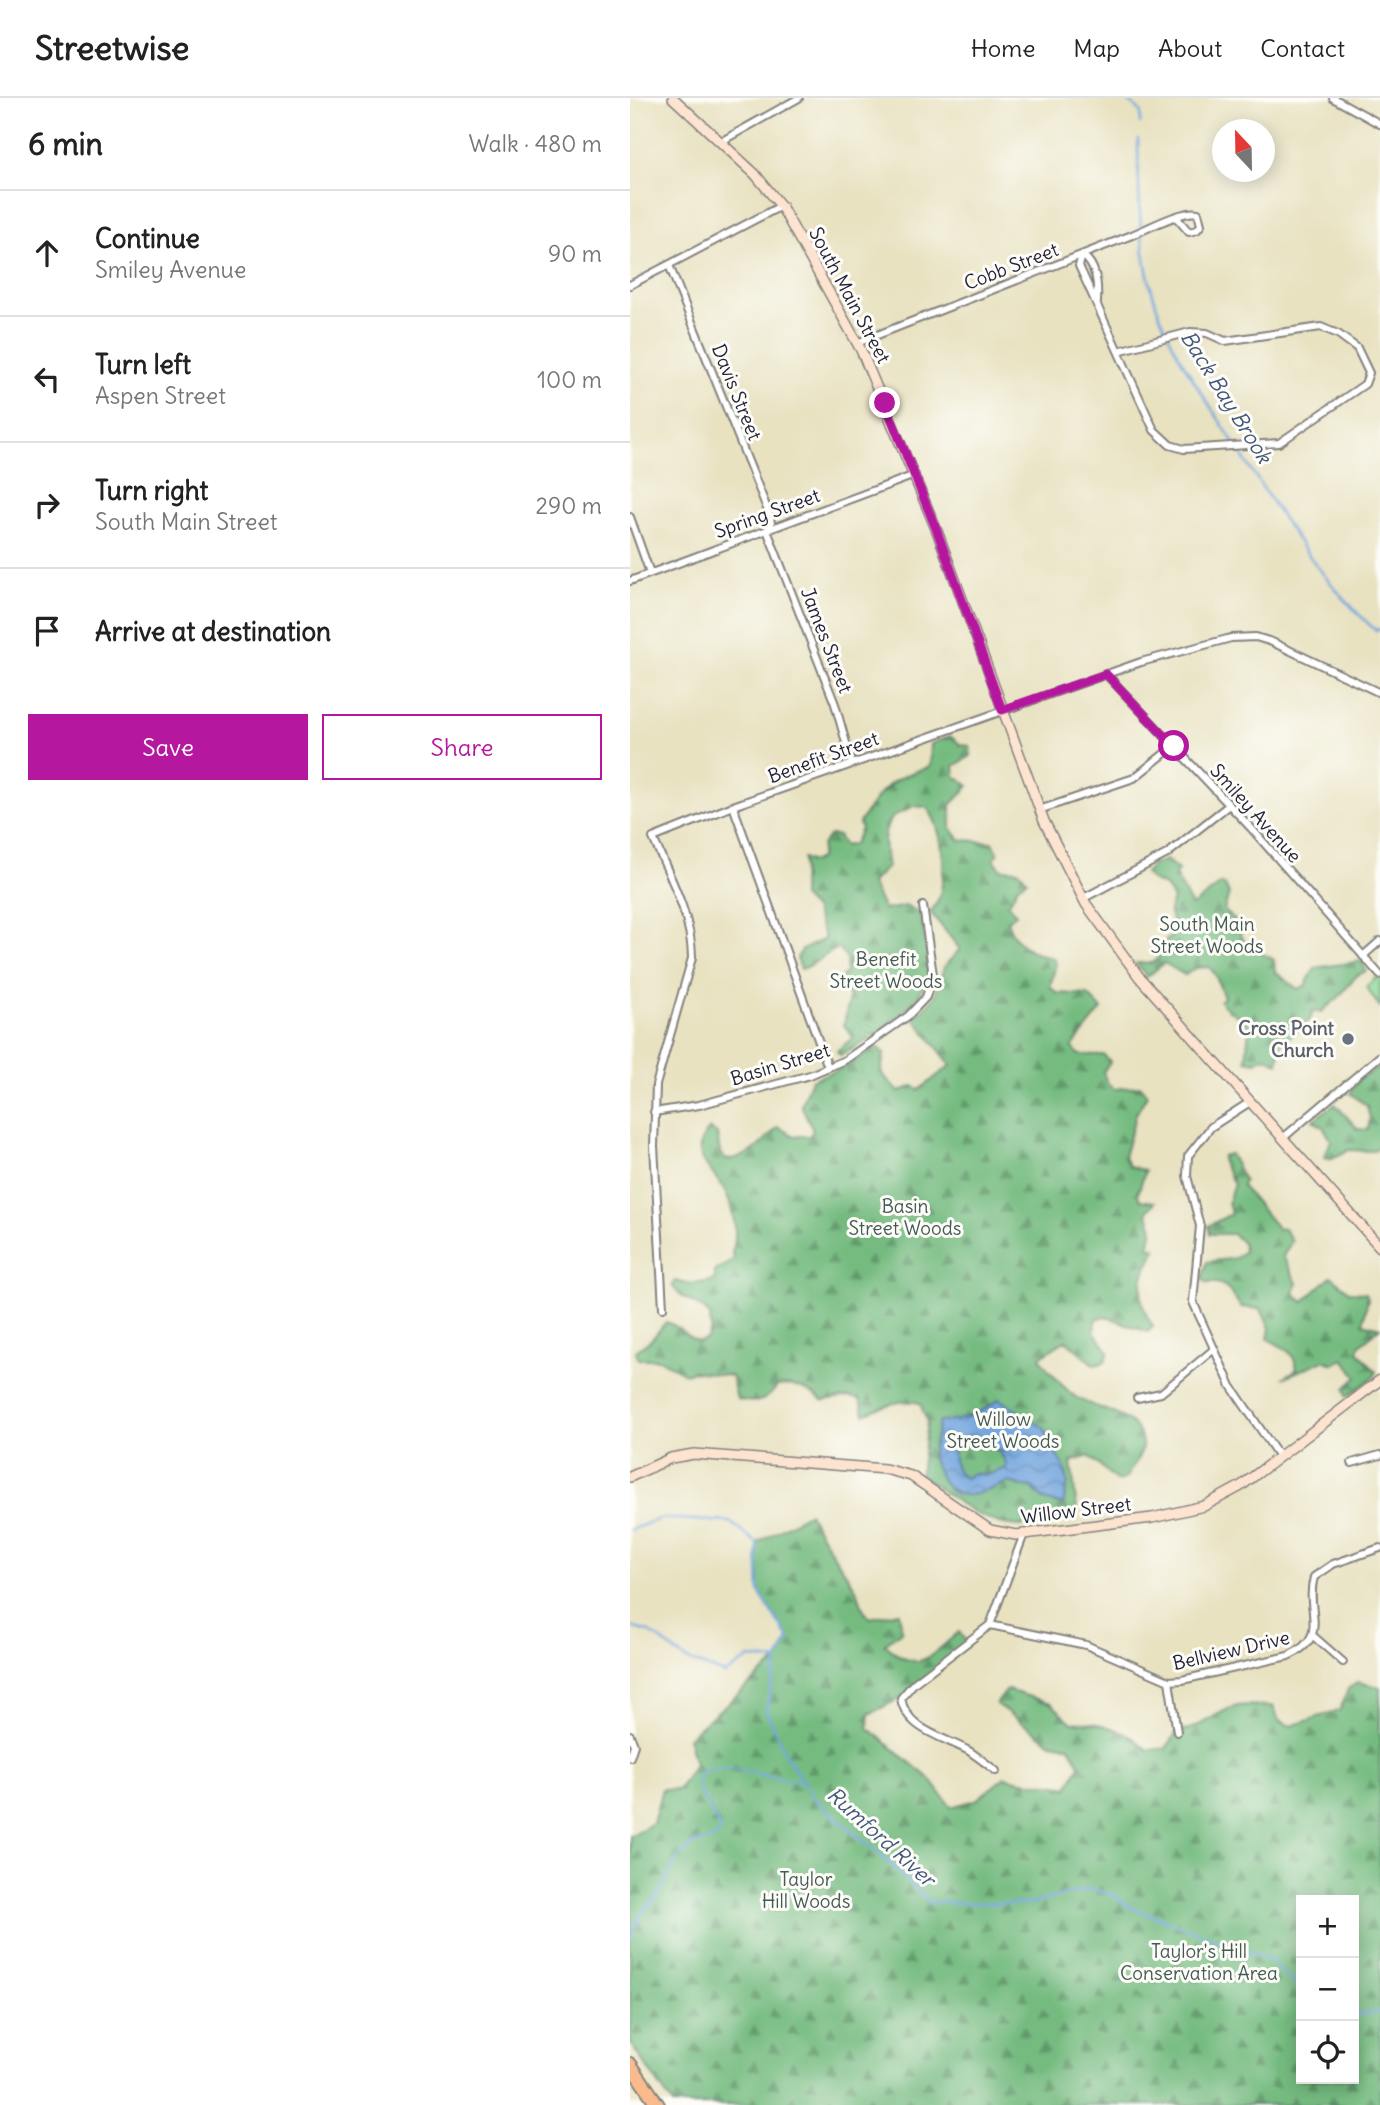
<!DOCTYPE html>
<html lang="en">
<head>
<meta charset="utf-8">
<style>
	body { margin:0; font-family:Delius,sans-serif; background:#f6f6f6; color:#222 }
	.controls { position:absolute; right:21px; bottom:21px; display:grid; overflow:hidden; border-radius:0px; box-shadow:0 4px 18px #0003 }
	.controls button { width:63px; height:63px; display:grid; place-items:center; padding:0; border:0; border-bottom:2px solid #e0e0e0; background:#fff; color:#222; font:35px sans-serif }
	.compass { position:absolute; left:582px; top:21px; width:63px; height:63px; border-radius:50%; background:#fff; box-shadow:0 4px 18px #0003; rotate:338deg }
	.stop { position:absolute; width:21px; height:21px; margin:-16px; border:5px solid #b5179e; border-radius:50%; background:#fff }
	.stop.end { background:#b5179e; border-color:#fff; box-shadow:0 2px 7px #0008 }
	.list { margin:0; padding:0; list-style:none }
	h2 { display:flex; justify-content:space-between; align-items:center; height:91px; margin:0; padding:0 28px; font-size:30px }
	h2 small { font-size:23px; font-weight:400; color:#767676 }
	.list li { display:grid; grid-template-columns:46px 1fr auto; gap:21px; align-items:center; box-sizing:border-box; height:126px; padding:0 28px; border-top:2px solid #e0e0e0 }
	.list b { display:block; font-size:26px; white-space:nowrap }
	.list p { margin:0; font-size:23px; white-space:nowrap; color:#767676 }
	.list em { font-size:23px; font-style:normal; color:#767676 }
	.actions { display:flex; gap:14px; padding:21px 28px }
	.actions a { flex:1; padding:16px 0; border:2px solid #b5179e; border-radius:0px; text-align:center; font-size:24px; color:#b5179e }
	.actions .main { background:#b5179e; color:#fff }
	.icon { flex:none; width:38px; height:38px; fill:none; stroke:currentColor; stroke-width:2; stroke-linecap:round; stroke-linejoin:round }
	.map { position:relative; flex:none; width:750px; height:2007px; overflow:hidden }
	header { display:flex; align-items:center; gap:42px; box-sizing:border-box; height:98px; padding:0 35px; background:#fff; border-bottom:2px solid #e0e0e0 }
	header strong { font-size:33px }
	nav { display:flex; gap:38px; margin-inline-start:auto; font-size:24px }
	main { display:flex }
	aside { flex:1; background:#fff }
	.map>svg:first-child { display:block }
	.forest { fill:url(#forest-firs); stroke:#4c6e5e; stroke-width:2; fill-rule:evenodd }
	.park { fill:#92db97; stroke:#5a7e69; stroke-width:2 }
	.water { fill:url(#water-waves); stroke:#4a648d; stroke-width:2; fill-rule:evenodd }
	.lines { fill:none; stroke-linecap:round; stroke-linejoin:round }
	.stream { stroke:#73a6df; stroke-width:2.5 }
	.street-casing { stroke:#85827e; stroke-width:10 }
	.secondary-casing { stroke:#85827e; stroke-width:12 }
	.highway-casing { stroke:#85827e; stroke-width:16 }
	.street { stroke:#fff; stroke-width:6 }
	.secondary { stroke:#fde4d1; stroke-width:9 }
	.highway { stroke:#fabb8c; stroke-width:12 }
	.route { stroke:#b5179e; stroke-width:9 }
	.worship-dot { fill:#6b7280; stroke:#fdfcf7; stroke-width:2.5 }
	.labels { text-anchor:middle; stroke-width:6; stroke-linejoin:round; paint-order:stroke }
	.street-label { font-size:19px; fill:#22223b; stroke:#fdfcf7 }
	.park-label { font-size:19px; fill:#445a57; stroke:#fdfcf7 }
	.worship-label { font-size:19px; font-weight:bold; fill:#5b616d; stroke:#fdfcf7; text-anchor:end }
	.water-label { font-size:21px; font-style:italic; fill:#42577d; stroke:#fdfcf7 }
</style>
</head>
<body>
<header>
<strong>Streetwise</strong>
<nav><a>Home</a><a>Map</a><a>About</a><a>Contact</a></nav>
</header>
<main>
<aside>
<h2>6 min<small>Walk · 480 m</small></h2>
<ul class="list">
<li><svg class="icon" aria-label="ahead" viewBox="0 0 24 24"><path d="M12 20V5M6 11l6-6 6 6"/></svg><div><b>Continue</b><p>Smiley Avenue</p></div><em>90 m</em></li>
<li><svg class="icon" aria-label="left" viewBox="0 0 24 24"><path d="M17 20v-9H6M10 6l-5 5 5 5"/></svg><div><b>Turn left</b><p>Aspen Street</p></div><em>100 m</em></li>
<li><svg class="icon" aria-label="right" viewBox="0 0 24 24"><path d="M7 20v-9h11M14 6l5 5-5 5"/></svg><div><b>Turn right</b><p>South Main Street</p></div><em>290 m</em></li>
<li><svg class="icon" aria-label="arrive" viewBox="0 0 24 24"><path d="M6 21V4h12l-3 4 3 4H6"/></svg><div><b>Arrive at destination</b></div></li>
</ul>
<div class="actions"><a class="main">Save</a><a>Share</a></div>
</aside>
<div class="map">
<svg width="750" height="2007" viewBox="0 0 750 2007">
	<defs>
		<pattern id="forest-firs" width="22" height="20" patternUnits="userSpaceOnUse" patternTransform="scale(1.75)"><rect width="22" height="20" fill="#75bb80"/><path d="M5 1l3.5 6h-7zM16 11l3.5 6h-7z" fill="#60986a"/></pattern>
		<pattern id="water-waves" width="16" height="10" patternUnits="userSpaceOnUse" patternTransform="scale(1.75)"><rect width="16" height="10" fill="#73a6df"/><path d="M0 5q4-4 8 0t8 0" fill="none" stroke="#5e87b6"/></pattern>
	</defs>
	<rect width="100%" height="100%" fill="#fdfcf7"/>
	<filter id="ink" filterUnits="userSpaceOnUse"><feTurbulence type="fractalNoise" baseFrequency=".0143" numOctaves="2"/><feDisplacementMap in="SourceGraphic" scale="14" xChannelSelector="R" yChannelSelector="G"/><feConvolveMatrix kernelMatrix="1 2 1 2 8 2 1 2 1" color-interpolation-filters="sRGB"/></filter>
	<filter id="wash" filterUnits="userSpaceOnUse"><feTurbulence type="fractalNoise" baseFrequency=".00686" numOctaves="4" result="noise"/><feDisplacementMap in="SourceGraphic" scale="28" xChannelSelector="R" yChannelSelector="G"/><feGaussianBlur stdDeviation="1.57" result="paint"/><feColorMatrix in="noise" values="0 0 0 0 0 0 0 0 0 0 0 0 0 0 0 0 0 1.4 0 .05"/><feComposite in="paint" operator="in"/></filter>
	<g filter="url(#wash)">
		<rect width="100%" height="100%" fill="#e8e2c1"/>
		<g class="forest">
			<path d="M320 638 331 647 340 648 341 658 324 668 325 678 339 688 321 707V730L330 742 362 744 368 755 364 761 371 771 388 772 397 782 388 788 378 807 386 816 377 822C381 843 402 857 423 860L426 865 420 889 427 895 458 897 472 911 442 949 449 957H474L480 964 473 974 477 985 484 991 511 988 517 997 506 1016 494 1059 499 1068 515 1073 508 1096 510 1102 525 1104 517 1114 523 1130 519 1150H526C524 1158 519 1163 516 1170 508 1192 510 1210 523 1228L518 1234 475 1218 466 1221 464 1233 479 1254 474 1265 464 1267 436 1242 410 1259C414 1269 438 1294 447 1300 467 1312 510 1316 512 1346 513 1359 500 1368 497 1380L487 1383 459 1358 441 1364 447 1412 443 1416C430 1420 415 1424 402 1427 361 1435 320 1398 290 1376L297 1324 290 1305C269 1300 253 1309 234 1316L230 1301 219 1299 193 1303C178 1291 166 1285 147 1288 136 1305 125 1306 107 1301L101 1278 63 1273 55 1276 29 1261H8L6 1253 22 1241 36 1224C50 1228 56 1240 69 1244L77 1241 81 1232 80 1217C68 1203 52 1204 42 1187L45 1183C57 1187 74 1186 85 1181V1173L104 1162 102 1154C109 1137 103 1109 94 1091 82 1070 55 1056 80 1031L87 1036 90 1055 96 1062C126 1057 127 1049 148 1029L164 1038H180L183 1032 171 1007 181 982 220 967 246 948 254 956 251 975 269 994 283 988 289 992 321 967 284 920 304 900 314 869 330 851 300 814C321 796 315 727 296 709L282 708C277 715 269 713 263 719 250 733 254 752 258 768L241 785 254 812 277 808 290 815C293 834 301 862 296 881 290 909 235 946 210 957L207 953 223 940 214 927 219 900 208 882 216 875 217 861 209 850C192 856 184 869 171 871L167 860 172 852 195 841 184 811 172 799 173 760 182 764 190 761 192 747 200 737 208 738 214 748 224 746 231 731 229 725C252 691 258 680 300 669L301 646Z"/>
			<path d="M536 762 548 772 545 777 562 808 591 786 595 787 599 796 594 812 612 829 610 838 621 850 644 862 645 874 668 891 675 888 685 870 732 863 736 873 726 878 708 900 691 914 683 913 680 922 651 946 648 965 635 959 626 964 616 962 619 929C611 918 599 915 590 903L594 900 585 876 579 869 566 870 555 877 534 865 517 879 506 865H523L534 853 532 845 546 835 539 813 543 801 535 788 521 782 515 775 522 767Z"/>
			<path d="M750 969V1049L742 1053 719 1052 700 1061 695 1059 701 1042 694 1030 683 1022 705 1006 728 1031 738 1032 740 1021 737 1008 720 995 729 981Z"/>
			<path d="M600 1056 614 1082 612 1088 648 1131 654 1130 662 1143 653 1158 667 1185 664 1195 673 1204 701 1178 720 1194 736 1195 738 1200 733 1225 750 1230 730 1247 728 1253 746 1274 745 1278 717 1299 715 1290 727 1279 714 1261 703 1266 694 1262 653 1280 667 1271C664 1252 652 1249 638 1241L640 1230 631 1211 611 1209C600 1194 598 1183 577 1185L572 1181 577 1164 606 1160 614 1153 613 1145 603 1136H580L578 1128 601 1116 598 1104 604 1086 592 1064V1058Z"/>
			<path d="M179 1415C192 1443 210 1465 226 1491 232 1503 230 1510 240 1520L269 1514 272 1533 254 1546C289 1578 298 1560 329 1534L338 1546 271 1600 239 1616 238 1630 300 1681 321 1709 346 1702 375 1679C395 1686 417 1684 438 1689L450 1667 439 1648 421 1645 366 1606 377 1592 421 1605 442 1625C468 1622 499 1633 517 1652L536 1650 547 1634C568 1632 583 1616 604 1609 614 1605 631 1609 643 1608L649 1623 661 1628 710 1612 718 1591 728 1584 750 1589V2007H43L0 1945V1738L23 1725 32 1691 48 1692 65 1666 58 1639 147 1563 159 1541 129 1494 127 1445ZM671 1802H724V1981H671Z"/>
		</g>
		<path class="park" d="M747 879 750 880V909L736 889Z"/>
		<path class="water" d="M369 1301 414 1330 427 1358 433 1366 438 1384 433 1407 414 1402 403 1391 379 1384C358 1391 330 1410 313 1384 308 1376 308 1369 301 1360L309 1324C333 1323 350 1316 369 1301ZM347 1339C359 1347 377 1354 376 1370L357 1377 343 1375 335 1380C323 1373 323 1362 324 1349L333 1340Z"/>
		<g class="lines">
			<g class="stream">
				<path d="M495 0 511 14 510 25"/>
				<path d="M508 41C509 93 508 143 522 193 537 249 572 294 602 342 647 411 684 476 745 532L750 531"/>
				<path d="M0 1432 32 1420 100 1424 127 1445 129 1494 159 1541 147 1563 136 1613 154 1654 184 1701 250 1757 300 1804 398 1806 460 1791 484 1797 498 1808 640 1862 671 1892"/>
				<path d="M0 1529 20 1534 55 1561 95 1576 119 1560 147 1563"/>
				<path d="M0 1840 11 1816 29 1796 47 1761 62 1746 83 1741 91 1732 68 1689 69 1676C90 1658 144 1685 173 1683"/>
				<path d="M724 1917 750 1914"/>
			</g>
		</g>
	</g>
	<g filter="url(#ink)">
		<g class="lines">
			<g class="street-casing">
				<g id="street">
					<path d="M703 0 750 26"/>
					<path d="M92 43 169 0"/>
					<path d="M39 167 140 418 141 426 137 432 205 606 222 666"/>
					<path d="M0 187 151 108"/>
					<path d="M467 204C468 187 467 167 452 157L449 168 488 253 560 234 577 235 595 243 691 229 708 236 727 250 739 275 735 286 649 345 554 351 540 347 524 332 488 253"/>
					<path d="M227 245C318 209 410 173 502 137 517 131 554 111 568 115L571 127 567 132 559 134 546 119"/>
					<path d="M0 419 20 475"/>
					<path d="M0 483 285 377"/>
					<path d="M476 576 621 730 750 877"/>
					<path d="M103 708 198 969"/>
					<path d="M409 712 504 680 544 648"/>
					<path d="M452 801 537 756 599 707"/>
					<path d="M733 858 750 843"/>
					<path d="M620 1004 581 1029 558 1058 557 1078 570 1128 563 1204 601 1288 648 1357"/>
					<path d="M24 1014 69 1007 180 977 215 962 278 918 296 899 303 877 293 808"/>
					<path d="M653 1040 750 958"/>
					<path d="M33 1210 24 1048 26 987 62 860C62 818 39 777 23 740L103 708 511 564 601 540 626 539 642 544 750 595"/>
					<path d="M507 1300 531 1295 583 1252"/>
					<path d="M722 1365 750 1357"/>
					<path d="M360 1527 456 1547 539 1583 552 1582 658 1558C702 1538 674 1514 684 1479L703 1466 750 1450"/>
					<path d="M682 1537 713 1564"/>
					<path d="M539 1583 547 1634"/>
					<path d="M0 1637 4 1647 0 1659"/>
					<path d="M366 1673C357 1666 348 1659 339 1653 314 1639 276 1632 271 1600L284 1585 360 1527 394 1436"/>
				</g>
			</g>
			<g class="secondary-casing">
				<g id="secondary">
					<path d="M43 0 125 76 151 108 231 252 307 433 414 723 456 806 510 880 750 1149"/>
					<path d="M0 1379 41 1360 64 1356 255 1371 281 1378 360 1432 386 1437 522 1420 574 1408 611 1388 750 1282"/>
				</g>
			</g>
			<g class="highway-casing">
				<path id="highway" d="M0 1966 28 2007"/>
			</g>
			<use href="#street" class="street"/>
			<use href="#secondary" class="secondary"/>
			<use href="#highway" class="highway"/>
		</g>
	</g>
	<g class="lines" filter="url(#ink)">
		<path class="route" d="M255 305 307 433 372 612 476 576 544 648"/>
	</g>
	<circle class="worship-dot" cx="718" cy="941" r="7"/>
	<g class="labels">
		<g class="street-label">
			<text transform="translate(381 168) rotate(-21)" y="7">Cobb Street</text>
			<text transform="translate(220 197) rotate(62)" y="7">South Main Street</text>
			<text transform="translate(107 294) rotate(68)" y="7">Davis Street</text>
			<text transform="translate(137 415) rotate(-20)" y="7">Spring Street</text>
			<text transform="translate(197 542) rotate(69)" y="7">James Street</text>
			<text transform="translate(193 659) rotate(-20)" y="7">Benefit Street</text>
			<text transform="translate(626 715) rotate(48)" y="7">Smiley Avenue</text>
			<text transform="translate(150 966) rotate(-17)" y="7">Basin Street</text>
			<text transform="translate(446 1412) rotate(-7)" y="7">Willow Street</text>
			<text transform="translate(601 1552) rotate(-13)" y="7">Bellview Drive</text>
		</g>
		<g class="park-label">
			<text x="577" y="833">South Main<tspan x="577" dy="22">Street Woods</tspan></text>
			<text x="256" y="868">Benefit<tspan x="256" dy="22">Street Woods</tspan></text>
			<text x="275" y="1115">Basin<tspan x="275" dy="22">Street Woods</tspan></text>
			<text x="373" y="1328">Willow<tspan x="373" dy="22">Street Woods</tspan></text>
			<text x="176" y="1788">Taylor<tspan x="176" dy="22">Hill Woods</tspan></text>
			<text x="569" y="1860">Taylor's Hill<tspan x="569" dy="22">Conservation Area</tspan></text>
		</g>
		<g class="worship-label">
			<text x="704" y="937">Cross Point<tspan x="704" dy="22">Church</tspan></text>
		</g>
		<g class="water-label">
			<text transform="translate(596 299) rotate(58)" y="7">Back Bay Brook</text>
			<text transform="translate(251 1739) rotate(42)" y="7">Rumford River</text>
		</g>
	</g>
</svg>
<div class="controls">
<button>+</button>
<button>−</button>
<button><svg class="icon" aria-label="locate" viewBox="0 0 24 24"><circle cx="12" cy="12" r="6"/><path d="M12 2v4M12 18v4M2 12h4M18 12h4"/></svg></button>
</div>
<svg class="compass" viewBox="-18 -18 36 36"><path d="M0-13l5 13h-10z" fill="#e53935"/><path d="M0 13l5-13h-10z" fill="#767676"/></svg>
<div class="stop" style="left:544px;top:648px"></div>
<div class="stop end" style="left:255px;top:305px"></div>
</div>
</main>
</body>
</html>
